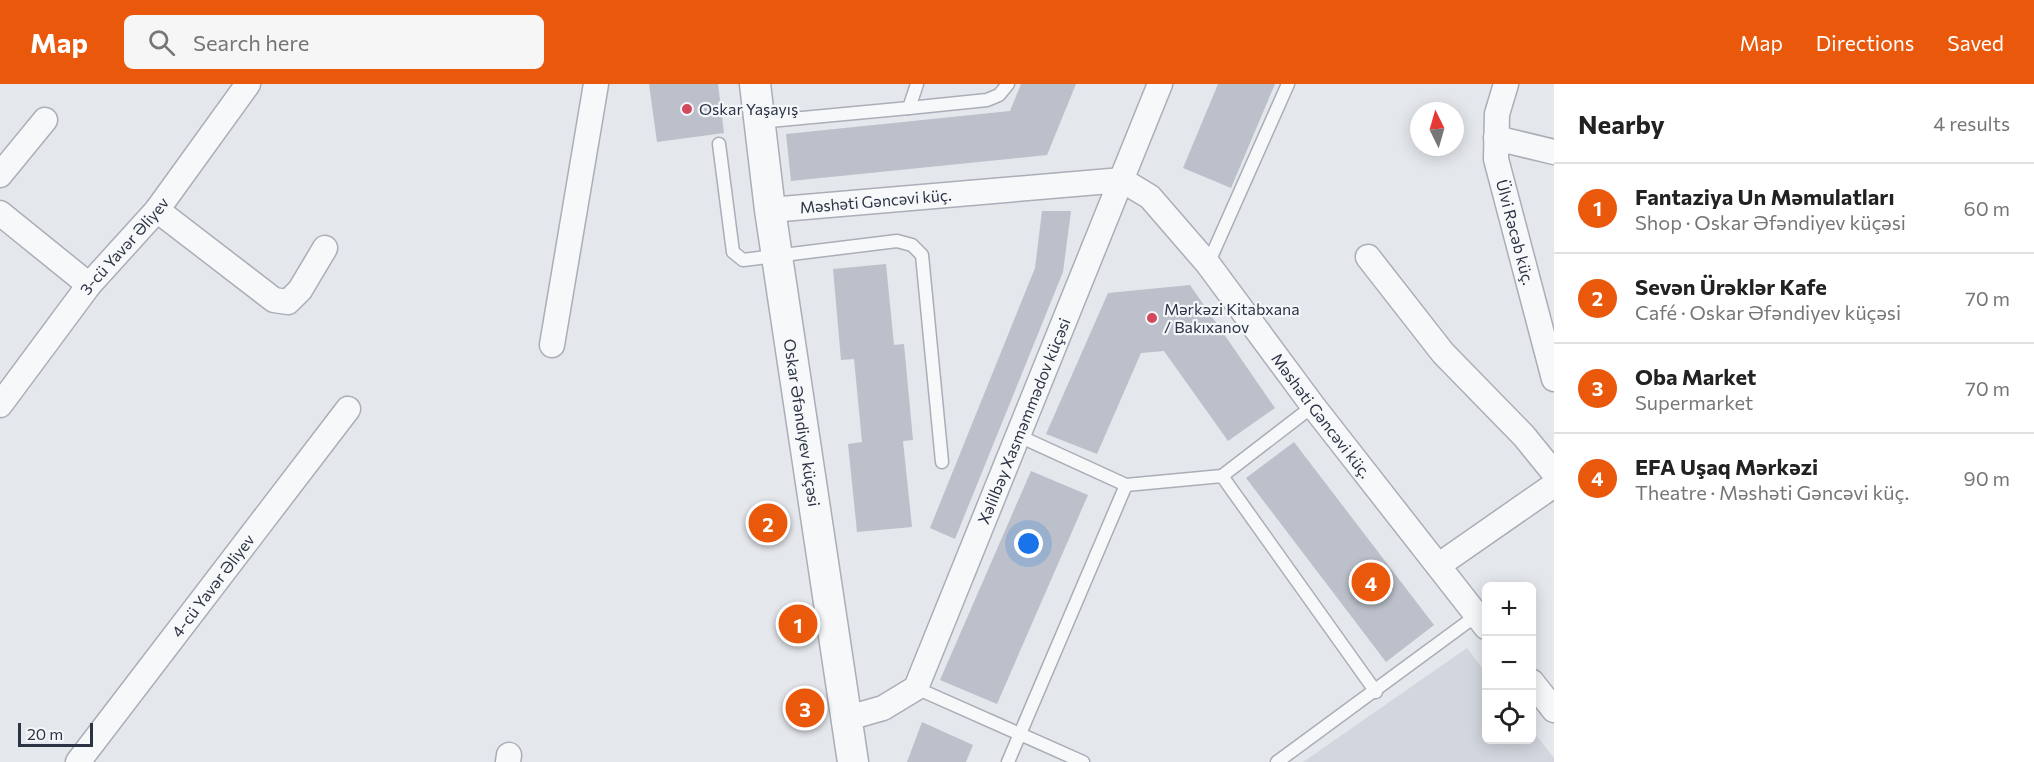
<!DOCTYPE html>
<html lang="en">
<head>
<meta charset="utf-8">
<style>
	body { margin:0; font-family:Commissioner,sans-serif; background:#f6f6f6; color:#222 }
	.controls { position:absolute; right:18px; bottom:18px; display:grid; overflow:hidden; border-radius:9px; box-shadow:0 3px 15px #0003 }
	.controls button { width:54px; height:54px; display:grid; place-items:center; padding:0; border:0; border-bottom:2px solid #e0e0e0; background:#fff; color:#222; font:30px sans-serif }
	.compass { position:absolute; left:1410px; top:18px; width:54px; height:54px; border-radius:50%; background:#fff; box-shadow:0 3px 15px #0003; rotate:355deg }
	.scale { position:absolute; left:18px; bottom:15px; width:75px; box-sizing:border-box; padding-left:6px; border:3px solid #2b3445; border-top:0; font-size:16px; line-height:21px; white-space:nowrap; color:#2b3445; -webkit-text-stroke:4px #f4f6f9; paint-order:stroke }
	.you { position:absolute; left:1029px; top:460px; width:21px; height:21px; margin:-15px; border:4px solid #fff; border-radius:50%; background:#1a73e8; box-shadow:0 0 0 9px #1a73e833 }
	.badge { display:grid; place-items:center; width:39px; height:39px; border-radius:50%; background:#ea580c; color:#fff; font-size:20px; font-weight:700 }
	.pin { position:absolute; translate:-50% -50%; border:3px solid #fff; box-shadow:0 2px 6px #0006 }
	.list { margin:0; padding:0; list-style:none }
	h2 { display:flex; justify-content:space-between; align-items:center; height:78px; margin:0; padding:0 24px; font-size:26px }
	h2 small { font-size:20px; font-weight:400; color:#767676 }
	.list li { display:grid; grid-template-columns:39px 1fr auto; gap:18px; align-items:center; box-sizing:border-box; height:90px; padding:0 24px; border-top:2px solid #e0e0e0 }
	.list b { display:block; font-size:22px; white-space:nowrap }
	.list p { margin:0; font-size:20px; white-space:nowrap; color:#767676 }
	.list em { font-size:20px; font-style:normal; color:#767676 }
	.icon { flex:none; width:33px; height:33px; fill:none; stroke:currentColor; stroke-width:2; stroke-linecap:round; stroke-linejoin:round }
	.map { position:relative; flex:none; width:1554px; height:678px; overflow:hidden }
	header { display:flex; align-items:center; gap:36px; box-sizing:border-box; height:84px; padding:0 30px; background:#ea580c; color:#fff }
	header strong { font-size:28px }
	nav { display:flex; gap:33px; margin-inline-start:auto; font-size:21px }
	.search { width:420px; height:54px; background:#f6f6f6; display:flex; align-items:center; gap:15px; box-sizing:border-box; padding:0 21px; border-radius:9px; color:#767676; font-size:22px }
	main { display:flex }
	aside { flex:1; background:#fff }
	.map>svg:first-child { display:block }
	.built { fill:#d2d6de }
	.building { fill:#bbc0ca }
	.lines { fill:none; stroke-linecap:round; stroke-linejoin:round }
	.service-casing { stroke:#a9aeb7; stroke-width:15 }
	.minor-casing { stroke:#a9aeb7; stroke-width:27 }
	.tertiary-casing { stroke:#a9aeb7; stroke-width:33 }
	.service { stroke:#f7f8fa; stroke-width:12 }
	.minor { stroke:#f7f8fa; stroke-width:24 }
	.tertiary { stroke:#f7f8fa; stroke-width:30 }
	.poi-dot { fill:#d1495b; stroke:#f4f6f9; stroke-width:2 }
	.labels { text-anchor:middle; stroke-width:4.5; stroke-linejoin:round; paint-order:stroke }
	.poi-label { font-size:16px; fill:#2b3445; stroke:#f4f6f9; text-anchor:start }
	.street-label { font-size:16px; fill:#2b3445; stroke:#f4f6f9 }
</style>
</head>
<body>
<header>
<strong>Map</strong>
<div class="search"><svg class="icon" aria-label="search" viewBox="0 0 24 24"><circle cx="10" cy="10" r="6"/><path d="M15 15l6 6"/></svg>Search here</div>
<nav><a>Map</a><a>Directions</a><a>Saved</a></nav>
</header>
<main>
<div class="map">
<svg width="1554" height="678" viewBox="0 0 1554 678">
	<rect width="100%" height="100%" fill="#e4e7ec"/>
	<path class="built" d="M1467 564 1486 589V656H1532V646L1554 674V678H1303Z"/>
	<g class="building">
		<path d="M649 0H718L724 49 657 58Z"/>
		<path d="M1021 0H1076L1047 71 791 97 786 50 1010 27Z"/>
		<path d="M1218 0H1275L1231 104 1183 84Z"/>
		<path d="M1042 127H1071L1063 188 955 455 930 444 1035 184Z"/>
		<path d="M886 180 894 261 904 260 913 356 903 357 912 443 857 448 848 360 862 358 854 275 841 276 833 185Z"/>
		<path d="M1190 201 1275 324 1228 357 1164 267 1141 269 1097 370 1046 350 1108 209Z"/>
		<path d="M1294 358 1434 541 1386 578 1246 394Z"/>
		<path d="M1031 387 1088 411 997 620 940 596Z"/>
		<path d="M922 638 973 661 966 678H907Z"/>
	</g>
	<g class="lines">
		<g class="service-casing">
			<g id="service">
				<path d="M909 24 987 16 999 11 1008 0"/>
				<path d="M760 38 909 24 917 0"/>
				<path d="M719 60 733 168 743 176 897 157 912 161 922 171 942 378"/>
				<path d="M1208 180 1288 0"/>
				<path d="M1019 352 1126 401"/>
				<path d="M1222 392 1313 322"/>
				<path d="M916 604 1083 678"/>
				<path d="M1008 678 1126 401 1222 392 1376 608"/>
				<path d="M1277 678 1477 531"/>
			</g>
		</g>
		<g class="minor-casing">
			<g id="minor">
				<path id="s1" d="M1506 0 1497 30 1496 75 1554 295"/>
				<path d="M1496 54 1554 68"/>
				<path d="M0 91 45 36"/>
				<path d="M157 126 274 216 288 218 300 206 325 164"/>
				<path id="s2" d="M770 126 1122 96 1150 113 1208 180 1313 322 1486 543"/>
				<path d="M0 129 89 201"/>
				<path d="M1368 173 1443 269 1524 352 1554 389"/>
				<path d="M552 261 596 0"/>
				<path id="s3" d="M0 321 89 201 157 126 248 0"/>
				<path d="M1439 481 1554 401"/>
				<path d="M1532 598 1554 626"/>
				<path id="s4" d="M848 634 883 624 916 604 1160 0"/>
				<path id="s5" d="M78 678 348 325"/>
				<path d="M508 678 509 671"/>
			</g>
		</g>
		<g class="tertiary-casing">
			<g id="tertiary">
				<path id="s6" d="M755 0 770 126 853 678"/>
			</g>
		</g>
		<use href="#service" class="service"/>
		<use href="#minor" class="minor"/>
		<use href="#tertiary" class="tertiary"/>
	</g>
	<g class="poi-dot">
		<circle cx="687" cy="25" r="6"/>
		<circle cx="1152" cy="234" r="6"/>
	</g>
	<g class="labels">
		<g class="poi-label">
			<text x="699" y="31">Oskar Yaşayış</text>
			<text x="1164" y="231">Mərkəzi Kitabxana<tspan x="1164" dy="18">/ Bakıxanov</tspan></text>
		</g>
		<g class="street-label">
			<text dy="6" stroke="none"><textPath href="#s2" startOffset="106">Məshəti Gəncəvi küç.</textPath></text>
			<text dy="6" stroke="none"><textPath href="#s1" startOffset="152">Ülvi Rəcəb küç.</textPath></text>
			<text dy="6" stroke="none"><textPath href="#s3" startOffset="202">3-cü Yavər Əliyev</textPath></text>
			<text dy="6" stroke="none"><textPath href="#s2" startOffset="664">Məshəti Gəncəvi küç.</textPath></text>
			<text dy="6" stroke="none"><textPath href="#s4" startOffset="363">Xəlilbəy Xasməmmədov küçəsi</textPath></text>
			<text dy="6" stroke="none"><textPath href="#s6" startOffset="342">Oskar Əfəndiyev küçəsi</textPath></text>
			<text dy="6" stroke="none"><textPath href="#s5" startOffset="222">4-cü Yavər Əliyev</textPath></text>
		</g>
	</g>
</svg>
<div class="controls">
<button>+</button>
<button>−</button>
<button><svg class="icon" aria-label="locate" viewBox="0 0 24 24"><circle cx="12" cy="12" r="6"/><path d="M12 2v4M12 18v4M2 12h4M18 12h4"/></svg></button>
</div>
<svg class="compass" viewBox="-18 -18 36 36"><path d="M0-13l5 13h-10z" fill="#e53935"/><path d="M0 13l5-13h-10z" fill="#767676"/></svg>
<div class="scale">20 m</div>
<div class="you"></div>
<div class="pin badge" style="left:798px;top:540px">1</div>
<div class="pin badge" style="left:768px;top:439px">2</div>
<div class="pin badge" style="left:805px;top:624px">3</div>
<div class="pin badge" style="left:1371px;top:498px">4</div>
</div>
<aside>
<h2>Nearby<small>4 results</small></h2>
<ul class="list">
<li><span class="badge">1</span><div><b>Fantaziya Un Məmulatları</b><p>Shop · Oskar Əfəndiyev küçəsi</p></div><em>60 m</em></li>
<li><span class="badge">2</span><div><b>Sevən Ürəklər Kafe</b><p>Café · Oskar Əfəndiyev küçəsi</p></div><em>70 m</em></li>
<li><span class="badge">3</span><div><b>Oba Market</b><p>Supermarket</p></div><em>70 m</em></li>
<li><span class="badge">4</span><div><b>EFA Uşaq Mərkəzi</b><p>Theatre · Məshəti Gəncəvi küç.</p></div><em>90 m</em></li>
</ul>
</aside>
</main>
</body>
</html>
